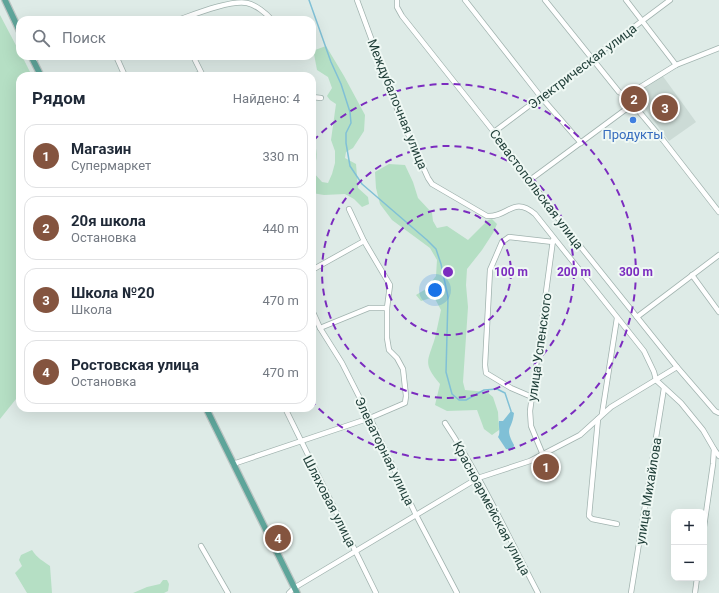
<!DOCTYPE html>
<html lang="ru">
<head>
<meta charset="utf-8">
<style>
	body { margin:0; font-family:Roboto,sans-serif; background:#f6f6f7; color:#1f2937 }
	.controls { position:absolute; right:12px; bottom:12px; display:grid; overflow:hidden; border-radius:8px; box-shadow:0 4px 16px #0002 }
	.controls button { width:36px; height:36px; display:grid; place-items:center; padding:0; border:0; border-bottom:1px solid #e0e1e3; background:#fff; color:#1f2937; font:20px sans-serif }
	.you { position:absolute; left:435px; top:290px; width:14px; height:14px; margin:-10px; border:3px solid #fff; border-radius:50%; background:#1a73e8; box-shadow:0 0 0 6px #1a73e833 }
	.badge { display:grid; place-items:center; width:26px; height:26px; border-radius:50%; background:#84543f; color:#fff; font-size:13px; font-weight:700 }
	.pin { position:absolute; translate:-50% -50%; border:2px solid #fff; box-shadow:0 1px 4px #0006 }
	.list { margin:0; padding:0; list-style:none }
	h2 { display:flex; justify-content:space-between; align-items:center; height:52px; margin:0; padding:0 16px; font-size:17px }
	h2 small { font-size:13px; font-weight:400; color:#747a83 }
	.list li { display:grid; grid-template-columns:26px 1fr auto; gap:12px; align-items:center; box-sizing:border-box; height:64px; margin:0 8px 8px; padding:0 8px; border:1px solid #e0e1e3; border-radius:12px }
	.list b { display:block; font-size:15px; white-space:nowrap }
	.list p { margin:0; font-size:13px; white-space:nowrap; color:#747a83 }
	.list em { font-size:13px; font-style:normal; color:#747a83 }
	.icon { flex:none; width:22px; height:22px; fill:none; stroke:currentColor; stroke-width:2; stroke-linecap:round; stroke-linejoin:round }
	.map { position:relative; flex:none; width:719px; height:593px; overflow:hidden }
	.search { position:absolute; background:#fff; box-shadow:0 4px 16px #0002; left:16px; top:16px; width:300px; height:44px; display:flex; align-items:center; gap:10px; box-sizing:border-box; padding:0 14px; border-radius:12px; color:#747a83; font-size:15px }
	.panel { position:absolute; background:#fff; box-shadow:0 4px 16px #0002; left:16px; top:72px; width:300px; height:340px; border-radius:12px }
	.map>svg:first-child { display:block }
	.built { fill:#ccdbd6 }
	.green { fill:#b5dfc4 }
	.water { fill:#80c0d6 }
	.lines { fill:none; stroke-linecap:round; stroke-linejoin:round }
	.stream { stroke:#80c0d6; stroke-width:1.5 }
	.minor-casing { stroke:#a1b3af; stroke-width:6 }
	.major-casing { stroke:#bcc5c3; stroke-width:8 }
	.minor { stroke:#fff; stroke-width:4.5 }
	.major { stroke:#5ea59a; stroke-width:5.5 }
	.ring { fill:none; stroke:#7b2cbf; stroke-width:2; stroke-dasharray:7 5 }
	.shop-dot { fill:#3f7fe0; stroke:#eff8f4; stroke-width:1.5 }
	.labels { text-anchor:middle; stroke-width:4; stroke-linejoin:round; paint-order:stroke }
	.street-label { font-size:13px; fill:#1e3d37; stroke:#eff8f4 }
	.shop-label { font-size:13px; fill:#366cbe; stroke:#eff8f4 }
	.centre { fill:#7b2cbf; stroke:#eff8f4; stroke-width:2 }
	.ring-label { font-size:12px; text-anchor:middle; font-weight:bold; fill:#7b2cbf; stroke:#eff8f4; stroke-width:4; stroke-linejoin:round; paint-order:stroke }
</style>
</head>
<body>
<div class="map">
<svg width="719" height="593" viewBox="0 0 719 593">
	<rect width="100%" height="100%" fill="#deebe7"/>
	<path class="built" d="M662 75 696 122 669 141 635 95Z"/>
	<g class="green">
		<path d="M0 15 20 53V56H22L32 76H20V394L0 419Z"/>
		<path d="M326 46 344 76 365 115 364 131 353 148 346 152 345 158 356 164 358 188 368 197 369 204 362 207 354 199 345 194 324 195 312 193V137C318 150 318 158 313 172L322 182 328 183 332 174 335 163V151L331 140 336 104 330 100 327 96 332 88 328 77 317 70 314 54 315 50Z"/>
		<path d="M389 164 405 165 413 182 418 198 432 213 433 221 437 228 447 226 468 240 488 220 492 219 497 224 493 233 482 250 467 269 466 285 468 307 463 382 465 390 487 392 493 397 498 412 499 430 492 435 484 429 477 410 447 411 435 405 440 384C422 363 428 361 435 338 437 329 439 319 441 310L434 297 421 301 416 295 426 289 436 276 437 260 430 248 392 220 380 204 376 188 375 172Z"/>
		<path d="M32 550C37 558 43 561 50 566L52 593H27L15 573 22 566 19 560 21 555Z"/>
		<path d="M163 580H167L169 584 168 591 164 593H133L147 587 160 584Z"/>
	</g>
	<path class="water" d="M511 411 514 413C512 431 504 426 514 445L513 450 506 449 498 437C501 432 498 427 499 421H503Z"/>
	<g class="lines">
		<path class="stream" d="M309 0 331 62 341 84 350 112 351 123 346 133V143L350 166 362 184 427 240 436 249 441 264 448 297 446 372 452 394 459 400H466L484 390 497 389 505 393 511 411"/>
		<g class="minor-casing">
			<g id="minor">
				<path d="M357 0 399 114 428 178 432 184 487 216C508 218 513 195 535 214L644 351 654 372 656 380 681 403 703 430 714 449 713 464 704 527"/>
				<path d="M397 0V7L402 16 494 132 560 221 677 367 715 411 719 413"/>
				<path d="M465 0 541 97 581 143"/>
				<path d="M545 0 619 92 626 96 663 140 719 212"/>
				<path d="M626 0 676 65"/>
				<path d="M178 20C195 14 230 0 247 3 256 5 266 13 272 20"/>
				<path d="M116 56 125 76"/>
				<path d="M193 56 203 76"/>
				<path d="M33 60 40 56"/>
				<path d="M191 76 201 74"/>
				<path d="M626 96 676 65 719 48"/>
				<path d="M312 97 321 98"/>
				<path d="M494 132 670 0"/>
				<path d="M530 180 633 104"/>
				<path d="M312 270 364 241"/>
				<path d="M692 275 719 312"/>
				<path d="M312 310 320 328 342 363 370 418 416 515 457 593"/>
				<path d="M637 317 719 255"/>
				<path d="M320 328 369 308H387"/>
				<path d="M532 397 511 388 486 373 485 365 490 270 502 242 509 237 553 242"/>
				<path d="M285 408 376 593"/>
				<path d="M602 414 617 318"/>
				<path d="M598 419 589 516 592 519 617 524"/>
				<path d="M445 423C481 477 508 536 538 593"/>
				<path d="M714 449 719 456"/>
				<path d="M543 455 531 426 530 411 553 240"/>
				<path d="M233 464 370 418 405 403 406 396 403 369 397 358 389 350 387 338V308L390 285 364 241 349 209"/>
				<path d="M201 546 228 593"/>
				<path d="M289 593 294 588 478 478 530 461 580 435 611 407 677 367"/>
				<path d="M631 593 664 388"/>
				<path d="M695 593 697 578"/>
			</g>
		</g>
		<g class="major-casing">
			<g id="major">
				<path d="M5 0 20 32"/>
				<path d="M31 56 41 76"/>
				<path d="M206 408 297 593"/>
			</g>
		</g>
		<use href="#minor" class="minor"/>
		<use href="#major" class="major"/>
	</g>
	<g class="ring">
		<circle cx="448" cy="272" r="63"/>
		<circle cx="448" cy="272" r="126"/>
		<path d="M313 141A188 188 0 1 1 313 403"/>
	</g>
	<circle class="shop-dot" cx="633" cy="120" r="4"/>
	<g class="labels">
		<g class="street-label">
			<text transform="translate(582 66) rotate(-37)" y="5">Электрическая улица</text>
			<text transform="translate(398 104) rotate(68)" y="5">Междубалочная улица</text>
			<text transform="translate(537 189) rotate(53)" y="5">Севастопольская улица</text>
			<text transform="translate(539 347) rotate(-82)" y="5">улица Успенского</text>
			<text transform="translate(385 451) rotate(64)" y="5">Элеваторная улица</text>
			<text transform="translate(648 491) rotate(-81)" y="5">улица Михайлова</text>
			<text transform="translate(330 501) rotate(63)" y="5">Шляховая улица</text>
			<text transform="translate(492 508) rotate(62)" y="5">Красноармейская улица</text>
		</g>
		<g class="shop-label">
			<text x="633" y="139">Продукты</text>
		</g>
	</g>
	<circle cx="448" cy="272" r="6" class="centre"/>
	<g class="ring-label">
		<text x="511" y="276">100 m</text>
		<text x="574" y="276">200 m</text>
		<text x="636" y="276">300 m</text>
	</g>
</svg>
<div class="controls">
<button>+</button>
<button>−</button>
</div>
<div class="you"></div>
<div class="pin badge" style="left:546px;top:467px">1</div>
<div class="pin badge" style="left:634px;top:99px">2</div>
<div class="pin badge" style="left:665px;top:108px">3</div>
<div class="pin badge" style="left:278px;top:538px">4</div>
<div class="search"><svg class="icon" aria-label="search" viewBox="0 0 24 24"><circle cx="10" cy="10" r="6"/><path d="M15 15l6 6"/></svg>Поиск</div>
<section class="panel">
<h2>Рядом<small>Найдено: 4</small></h2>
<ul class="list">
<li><span class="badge">1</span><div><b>Магазин</b><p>Супермаркет</p></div><em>330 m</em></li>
<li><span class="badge">2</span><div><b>20я школа</b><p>Остановка</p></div><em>440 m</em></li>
<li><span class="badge">3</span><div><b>Школа №20</b><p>Школа</p></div><em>470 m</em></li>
<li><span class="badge">4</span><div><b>Ростовская улица</b><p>Остановка</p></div><em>470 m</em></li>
</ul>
</section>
</div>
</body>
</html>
